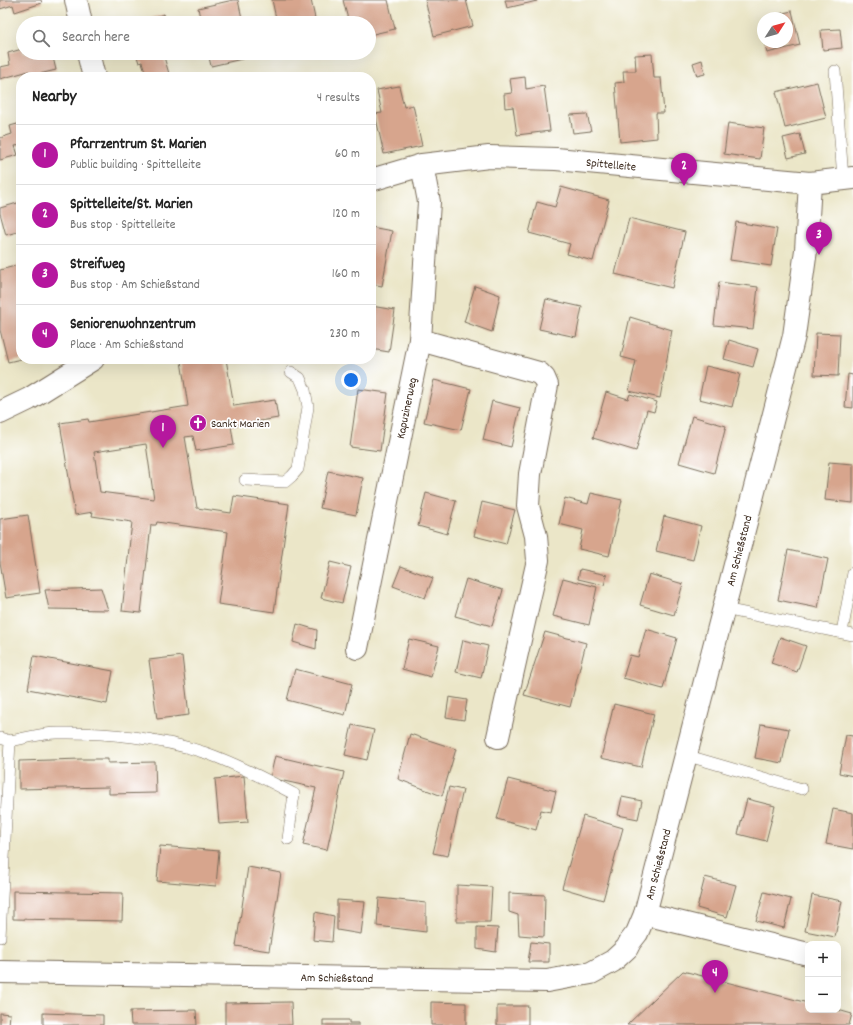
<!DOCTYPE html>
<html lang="en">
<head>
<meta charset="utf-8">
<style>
	body { margin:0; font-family:Dekko,sans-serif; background:#f6f6f6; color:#222 }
	.controls { position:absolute; right:12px; bottom:12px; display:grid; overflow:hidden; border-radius:8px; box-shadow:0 4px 16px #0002 }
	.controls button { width:36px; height:36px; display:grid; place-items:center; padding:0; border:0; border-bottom:1px solid #e0e0e0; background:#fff; color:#222; font:20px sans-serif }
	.compass { position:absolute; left:757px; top:12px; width:36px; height:36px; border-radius:50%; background:#fff; box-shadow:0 4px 16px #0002; rotate:54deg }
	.you { position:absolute; left:351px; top:380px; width:14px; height:14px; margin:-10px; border:3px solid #fff; border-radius:50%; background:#1a73e8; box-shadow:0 0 0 6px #1a73e833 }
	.badge { display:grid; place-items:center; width:26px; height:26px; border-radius:50%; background:#b5179e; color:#fff; font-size:13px; font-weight:700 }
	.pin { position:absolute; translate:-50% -33px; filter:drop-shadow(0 1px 2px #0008) }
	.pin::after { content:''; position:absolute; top:21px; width:14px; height:12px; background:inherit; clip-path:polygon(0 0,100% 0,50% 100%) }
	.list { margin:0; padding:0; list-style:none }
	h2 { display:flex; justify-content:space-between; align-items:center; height:52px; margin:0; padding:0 16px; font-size:17px }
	h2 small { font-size:13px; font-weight:400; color:#767676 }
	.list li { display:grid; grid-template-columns:26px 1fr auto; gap:12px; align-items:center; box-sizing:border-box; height:60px; padding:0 16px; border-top:1px solid #e0e0e0 }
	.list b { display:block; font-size:15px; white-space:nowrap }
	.list p { margin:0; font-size:13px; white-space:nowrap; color:#767676 }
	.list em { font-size:13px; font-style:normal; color:#767676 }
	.icon { flex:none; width:22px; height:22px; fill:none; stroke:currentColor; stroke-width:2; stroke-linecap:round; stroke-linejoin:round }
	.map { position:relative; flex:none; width:853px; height:1025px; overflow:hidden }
	.search { position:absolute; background:#fff; box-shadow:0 4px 16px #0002; left:16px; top:16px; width:360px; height:44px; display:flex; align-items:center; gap:10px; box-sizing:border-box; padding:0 14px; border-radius:22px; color:#767676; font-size:15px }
	.panel { position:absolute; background:#fff; box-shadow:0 4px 16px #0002; left:16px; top:72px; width:360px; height:292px; border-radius:16px }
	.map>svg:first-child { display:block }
	.building { fill:#d7a58d; fill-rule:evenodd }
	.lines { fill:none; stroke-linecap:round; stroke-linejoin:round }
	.lane-casing { stroke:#796c5a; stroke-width:12 }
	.street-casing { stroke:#796c5a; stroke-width:24 }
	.lane { stroke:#fff; stroke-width:11 }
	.street { stroke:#fff; stroke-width:22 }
	.labels { text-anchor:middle; stroke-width:3.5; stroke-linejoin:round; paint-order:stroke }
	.street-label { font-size:12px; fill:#3b2a1e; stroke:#fff }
	.poi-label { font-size:12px; fill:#3b2a1e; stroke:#fff; text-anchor:start }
</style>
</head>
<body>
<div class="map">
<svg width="853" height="1025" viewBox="0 0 853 1025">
	<rect width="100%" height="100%" fill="#fff"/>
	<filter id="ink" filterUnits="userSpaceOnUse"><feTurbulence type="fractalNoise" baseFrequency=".025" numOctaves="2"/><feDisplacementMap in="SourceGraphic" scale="8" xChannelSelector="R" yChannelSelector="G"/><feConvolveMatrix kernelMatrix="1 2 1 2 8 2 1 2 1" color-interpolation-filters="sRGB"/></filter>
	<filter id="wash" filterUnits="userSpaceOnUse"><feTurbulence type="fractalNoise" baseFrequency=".012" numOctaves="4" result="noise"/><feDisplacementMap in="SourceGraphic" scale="16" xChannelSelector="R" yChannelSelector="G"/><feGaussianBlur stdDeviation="0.9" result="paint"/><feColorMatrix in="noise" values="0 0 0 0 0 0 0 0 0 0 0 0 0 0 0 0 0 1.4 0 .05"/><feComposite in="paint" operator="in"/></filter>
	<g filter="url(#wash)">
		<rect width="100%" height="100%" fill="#ebe6c8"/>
		<g id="blocks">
			<g class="building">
				<path d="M0 0H41L42 3 15 12 13 5 0 9Z"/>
				<path d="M233 0H238L243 23H201L198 8Z"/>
				<path d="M272 0H311L316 23H277Z"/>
				<path d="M343 0H388L395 29 369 35V23H349Z"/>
				<path d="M425 0H466L473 26 434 36Z"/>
				<path d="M505 0H537V1L507 8Z"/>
				<path d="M792 11 800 45 767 53 764 42H787V18L766 17Z"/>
				<path d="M164 14 167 22 174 20 175 23H137Z"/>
				<path d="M840 29 842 48 823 50 821 30Z"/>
				<path d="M23 43V53H52L56 70 31 76 29 71 0 79V67L10 65 8 53 22 49 21 44Z"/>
				<path d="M136 53H177L164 57 170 77H147L142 62 139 63Z"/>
				<path d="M208 53H250L251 57 211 66Z"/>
				<path d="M652 54 654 78H661L664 113H656L657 138 620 142 615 83 624 82 623 71H636L635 55Z"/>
				<path d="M702 60 705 74 697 76 693 63Z"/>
				<path d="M525 77 526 89 544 86 550 131 517 135 513 107 505 108 504 94 512 93 510 79Z"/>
				<path d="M817 82 826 118 785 128 776 92Z"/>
				<path d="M399 86 404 107 413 105 422 146 384 154 375 114 382 113 377 90Z"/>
				<path d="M587 114 591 131 573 133 570 115Z"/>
				<path d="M21 123V145L15 146 18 155 0 160V138L12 134 10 126Z"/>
				<path d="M728 123 764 128 760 159 724 154Z"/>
				<path d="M800 134 805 154 788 158 783 138Z"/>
				<path d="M561 187 609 200 593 261 567 254 570 244 529 233 537 202 555 207Z"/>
				<path d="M21 202V231L6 235 0 213V208Z"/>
				<path d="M629 218 685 232 672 288 615 274Z"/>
				<path d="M736 222 777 229 771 266 730 260Z"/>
				<path d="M371 227 392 231 382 286 371 284Z"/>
				<path d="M19 265 21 274V359L8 362 0 330V270Z"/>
				<path d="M719 282 758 287 753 329 714 325Z"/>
				<path d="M475 286 500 295 492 332 464 322Z"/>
				<path d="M546 299 582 307 576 337 539 329Z"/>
				<path d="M371 306 395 310 389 352 371 349Z"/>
				<path d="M630 317 672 330 660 398 629 391 636 361 621 357Z"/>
				<path d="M816 333 840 334 838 376 814 375Z"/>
				<path d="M729 340 758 349 753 367 724 359Z"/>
				<path d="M196 359H226L234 406 275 400 278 418 231 426 234 445 196 451 193 436 185 437 197 508 231 513 234 496 289 504 274 612 218 604 228 532 157 522 156 525H151L141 613 122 611 132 522 92 516 93 512 75 515 60 423 88 419 89 422 188 406 181 361ZM146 444 154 499 100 492 94 452Z"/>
				<path d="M706 366 740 374 732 407 699 399Z"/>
				<path d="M848 374 853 375V408L845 407Z"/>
				<path d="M434 380 471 389 461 430 424 422Z"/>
				<path d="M358 389 388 393 380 451 350 447Z"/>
				<path d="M606 392 628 399 630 394 657 402 654 412 647 410 636 451 593 438Z"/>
				<path d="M492 401 520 408 511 447 483 440Z"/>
				<path d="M692 416 726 426 714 473 679 463Z"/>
				<path d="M829 462 853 464V503L825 500Z"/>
				<path d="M328 471 363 478 356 515 320 508Z"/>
				<path d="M426 493 456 501 447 534 418 526Z"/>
				<path d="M591 493 622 500 609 556 579 549 583 530 559 524 565 498 588 504Z"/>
				<path d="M482 502 515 510 506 544 474 536Z"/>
				<path d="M28 515 40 593 6 598 0 562V519Z"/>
				<path d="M664 516 701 526 693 560 656 551Z"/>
				<path d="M788 550 828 559 818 608 778 600Z"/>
				<path d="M330 562 351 567 342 603 321 598Z"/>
				<path d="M401 566 433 578 425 598 393 586Z"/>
				<path d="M580 569 607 575 604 585 578 579Z"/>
				<path d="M649 574 683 584 674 615 640 605Z"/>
				<path d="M563 578 597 587 589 625 553 616Z"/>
				<path d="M466 579 503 590 492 626 455 616Z"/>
				<path d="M101 588 108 610 49 609 45 590Z"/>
				<path d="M297 624 317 630 316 649 293 642Z"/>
				<path d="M646 629 677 638 663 689 623 678 630 655 638 657Z"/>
				<path d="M545 632 586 643 570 707 524 695Z"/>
				<path d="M780 637 806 646 797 672 771 663Z"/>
				<path d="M409 639 439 646 431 677 402 669Z"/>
				<path d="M463 640 488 646 481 678 456 672Z"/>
				<path d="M34 656 113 671 107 704 28 689Z"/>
				<path d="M182 656 189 715 157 719 149 660Z"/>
				<path d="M295 669 352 684 345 715 287 700Z"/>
				<path d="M449 697 467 700 464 720 446 717Z"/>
				<path d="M614 704 654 714 641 767 601 758Z"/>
				<path d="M761 724 789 729 782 763 755 758Z"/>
				<path d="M352 725 374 730 367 760 345 755Z"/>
				<path d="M410 734 456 749 442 796 398 779Z"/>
				<path d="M846 735 853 736V776L839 773Z"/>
				<path d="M275 756 344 772 327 850 303 845 316 788 270 778Z"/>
				<path d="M81 759H108V763L155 762 156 793 109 794V787L19 789V761Z"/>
				<path d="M244 776 248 822 219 824 215 779Z"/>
				<path d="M508 779 556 791 551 812 541 810 536 830 497 819Z"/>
				<path d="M449 787 463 790 448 856 433 853Z"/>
				<path d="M622 797 642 801 638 819 618 815Z"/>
				<path d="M747 799 775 806 766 841 738 834Z"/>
				<path d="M833 809 853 813V849L826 844Z"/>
				<path d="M583 816 623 828 603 900 562 888Z"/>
				<path d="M160 846 219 851 216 886 157 881Z"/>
				<path d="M248 867 281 873 269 951 236 946Z"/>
				<path d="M705 877 736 885 727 917 697 908Z"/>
				<path d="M457 885 492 887 490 922H457Z"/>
				<path d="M13 891 123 893 122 921 13 919Z"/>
				<path d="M764 892 791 899 784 928 756 921Z"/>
				<path d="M509 893 545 895 544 937 519 935 518 915 509 912Z"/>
				<path d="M812 895 842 901 835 937 805 931Z"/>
				<path d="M379 898 426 903V932L377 926Z"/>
				<path d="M337 900 365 902 361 934 337 930Z"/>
				<path d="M315 912 334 916 332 942 313 940Z"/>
				<path d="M477 927 498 928 496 952 477 949Z"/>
				<path d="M531 942 549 944V962H528Z"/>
				<path d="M683 971 808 1003V1010H838L852 1014 849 1025H627Z"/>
				<path d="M291 1002 292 1025H225V1003Z"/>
				<path d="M431 1002 466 1003V1025H431Z"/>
				<rect x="497" y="1006" width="31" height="19"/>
				<path d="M196 1010 197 1025H131L130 1011Z"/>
				<path d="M0 1013 10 1014 9 1025H0Z"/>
				<path d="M43 1013 103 1015V1025H43Z"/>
				<path d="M323 1020H349V1023H359V1025H323Z"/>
			</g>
		</g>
	</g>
	<g filter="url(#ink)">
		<use href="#blocks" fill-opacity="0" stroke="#796c5a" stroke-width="1"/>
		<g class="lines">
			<g class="lane-casing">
				<g id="lane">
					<path d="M835 71 843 179"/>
					<path d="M245 480 285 482 292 476 298 469 308 407 305 390 300 378 291 372"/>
					<path d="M724 609 853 635"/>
					<path d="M842 632 853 573"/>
					<path d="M0 738 10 741 0 937"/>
					<path d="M10 741C26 738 42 733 58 733 106 732 161 738 206 753 237 764 265 779 294 794L288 839"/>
					<path d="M685 755 802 789"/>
				</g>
			</g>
			<g class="street-casing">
				<g id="street">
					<path d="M76 0 81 23"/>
					<path d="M88 53 94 77"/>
					<path id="s1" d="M371 180 422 165 489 157 556 159 810 183 853 178"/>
					<path d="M420 340 539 373 544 378 547 385 530 474 528 506 536 536 538 560 498 737"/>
					<path d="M0 413 29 399 93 359"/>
					<path id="s2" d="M357 648 420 340 429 202 422 165"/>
					<path d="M645 914 808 954"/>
					<path id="s3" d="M0 972 547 981 591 973 613 961 627 948 630 942 637 933 645 914 794 336 806 250 810 183"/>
				</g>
			</g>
			<use href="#lane" class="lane"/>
			<use href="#street" class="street"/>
		</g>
	</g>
	<defs>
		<g id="church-disc" transform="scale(0.9)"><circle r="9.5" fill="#b5179e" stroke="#fff"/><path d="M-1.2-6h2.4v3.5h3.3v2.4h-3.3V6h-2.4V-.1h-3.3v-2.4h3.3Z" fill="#fff"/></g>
	</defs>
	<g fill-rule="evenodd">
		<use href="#church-disc" x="198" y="423"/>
	</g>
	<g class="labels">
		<g class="street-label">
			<text dy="4" stroke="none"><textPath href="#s1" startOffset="243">Spittelleite</textPath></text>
			<text dy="4" stroke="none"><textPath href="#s2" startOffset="245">Kapuzinerweg</textPath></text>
			<text dy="4" stroke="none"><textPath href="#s3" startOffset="1050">Am Schießstand</textPath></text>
			<text dy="4" stroke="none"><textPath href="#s3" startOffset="726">Am Schießstand</textPath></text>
			<text dy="4" stroke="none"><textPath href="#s3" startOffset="337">Am Schießstand</textPath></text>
		</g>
		<g class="poi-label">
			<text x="211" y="427">Sankt Marien</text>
		</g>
	</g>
</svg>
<div class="controls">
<button>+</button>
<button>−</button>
</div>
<svg class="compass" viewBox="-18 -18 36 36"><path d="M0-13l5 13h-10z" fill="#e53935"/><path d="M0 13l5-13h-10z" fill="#767676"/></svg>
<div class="you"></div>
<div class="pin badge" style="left:163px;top:448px">1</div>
<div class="pin badge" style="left:684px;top:186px">2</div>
<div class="pin badge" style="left:819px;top:255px">3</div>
<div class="pin badge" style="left:715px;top:993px">4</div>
<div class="search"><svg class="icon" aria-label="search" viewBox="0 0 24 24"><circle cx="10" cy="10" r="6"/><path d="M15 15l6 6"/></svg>Search here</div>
<section class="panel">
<h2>Nearby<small>4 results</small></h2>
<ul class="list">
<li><span class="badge">1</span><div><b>Pfarrzentrum St. Marien</b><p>Public building · Spittelleite</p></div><em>60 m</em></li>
<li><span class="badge">2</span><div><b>Spittelleite/St. Marien</b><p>Bus stop · Spittelleite</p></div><em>120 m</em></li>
<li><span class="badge">3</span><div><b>Streifweg</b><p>Bus stop · Am Schießstand</p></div><em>160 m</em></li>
<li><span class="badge">4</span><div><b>Seniorenwohnzentrum</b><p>Place · Am Schießstand</p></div><em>230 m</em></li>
</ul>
</section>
</div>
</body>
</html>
